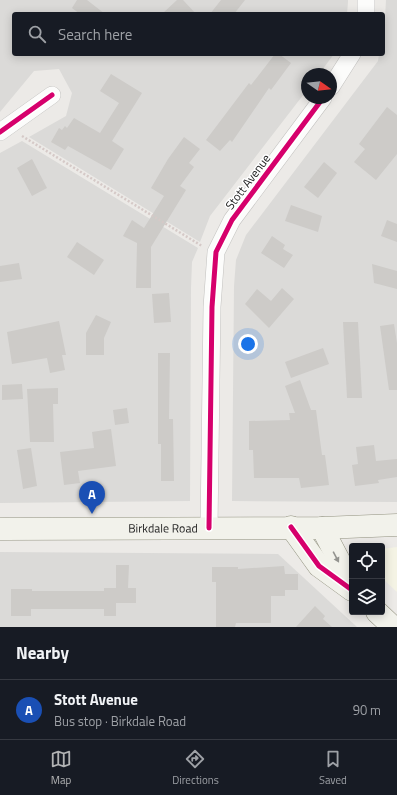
<!DOCTYPE html>
<html lang="en">
<head>
<meta charset="utf-8">
<style>
	body { margin:0; font-family:"Titillium Web",sans-serif; background:#20242c; color:#f1f3f6 }
	.controls { position:absolute; right:12px; bottom:12px; display:grid; overflow:hidden; border-radius:4px; box-shadow:0 2px 10px #0003 }
	.controls button { width:36px; height:36px; display:grid; place-items:center; padding:0; border:0; border-bottom:1px solid #363941; background:#171b24; color:#f1f3f6; font:20px sans-serif }
	.compass { position:absolute; left:301px; top:68px; width:36px; height:36px; border-radius:50%; background:#171b24; box-shadow:0 2px 10px #0003; rotate:104deg }
	.you { position:absolute; left:248px; top:344px; width:14px; height:14px; margin:-10px; border:3px solid #fff; border-radius:50%; background:#1a73e8; box-shadow:0 0 0 6px #1a73e833 }
	.badge { display:grid; place-items:center; width:26px; height:26px; border-radius:50%; background:#b2b3b4; color:#fff; font-size:13px; font-weight:700 }
	.pin { position:absolute; translate:-50% -33px; filter:drop-shadow(0 1px 2px #0008) }
	.pin::after { content:''; position:absolute; top:21px; width:14px; height:12px; background:inherit; clip-path:polygon(0 0,100% 0,50% 100%) }
	.list { margin:0; padding:0; list-style:none }
	h2 { display:flex; justify-content:space-between; align-items:center; height:52px; margin:0; padding:0 16px; font-size:17px }
	h2 small { font-size:13px; font-weight:400; color:#9ea1a6 }
	.list li { display:grid; grid-template-columns:26px 1fr auto; gap:12px; align-items:center; box-sizing:border-box; height:60px; padding:0 16px; border-top:1px solid #363941 }
	.list b { display:block; font-size:15px; white-space:nowrap }
	.list p { margin:0; font-size:13px; white-space:nowrap; color:#9ea1a6 }
	.list em { font-size:13px; font-style:normal; color:#9ea1a6 }
	.icon { flex:none; width:22px; height:22px; fill:none; stroke:currentColor; stroke-width:2; stroke-linecap:round; stroke-linejoin:round }
	.map { position:relative; flex:none; width:397px; height:627px; overflow:hidden }
	.search { position:absolute; background:#171b24; box-shadow:0 2px 10px #0003; left:12px; right:12px; top:12px; height:44px; display:flex; align-items:center; gap:10px; box-sizing:border-box; padding:0 14px; border-radius:4px; color:#9ea1a6; font-size:15px }
	.sheet { height:112px; background:#171b24 }
	nav { display:flex; justify-content:space-around; align-items:center; box-sizing:border-box; height:56px; border-top:1px solid #363941; background:#171b24; font-size:11px; color:#9ea1a6 }
	nav a { display:grid; justify-items:center; gap:2px }
	nav .on { color:#b2b3b4 }
	.map>svg:first-child { display:block }
	.residential { fill:#dbdad8 }
	.education { fill:#f4f3e4 }
	.building { fill:#cdcbc8 }
	.lines { fill:none; stroke-linecap:round; stroke-linejoin:round }
	.street-casing { stroke:#c2c1bf; stroke-width:18 }
	.secondary-casing { stroke:#939381; stroke-width:23 }
	.path { stroke:#d5c9c7; stroke-width:2.5; stroke-dasharray:2 2; stroke-linecap:butt }
	.street { stroke:#fcfcfb; stroke-width:17 }
	.secondary { stroke:#f2f2eb; stroke-width:22 }
	.cycleway-casing { stroke:#fff; stroke-width:8 }
	.cycleway { stroke:#d6006c; stroke-width:5 }
	.oneway { fill:#93938f }
	.labels { text-anchor:middle; stroke-width:3; stroke-linejoin:round; paint-order:stroke }
	.street-label { font-size:12px; fill:#1e1e1e; stroke:#fff }
</style>
</head>
<body>
<div class="map">
<svg width="397" height="627" viewBox="0 0 397 627">
	<rect width="100%" height="100%" fill="#eceae7"/>
	<g class="residential">
		<path d="M0 0H348V2L347 14H14V54H334L319 74H307V90L210 216 200 242 29 137 66 116 72 93 59 69 34 71 0 112Z"/>
		<path d="M386 0H397V502L232 501 234 286 236 260 246 235 378 61 379 54H383Z"/>
		<path d="M22 141 198 248 192 262 191 288 190 501 0 503V153Z"/>
		<path d="M0 552 278 554 357 627H0Z"/>
	</g>
	<path class="education" d="M397 547V592L382 578V549Z"/>
	<g class="building">
		<path d="M77 0H87L105 14H80L72 8Z"/>
		<path d="M177 0H183L196 14H162Z"/>
		<path d="M221 0H245L234 14H210Z"/>
		<path d="M275 54H279L291 63 271 90 269 88 232 142 230 140 220 151 206 140 249 83 251 85Z"/>
		<path d="M111 74 142 93 112 141 124 149 111 170 68 146 65 150 51 142 59 128 62 130 65 126 67 128 74 118 100 133 119 103 100 91Z"/>
		<path d="M387 107 397 115V154L376 180 354 162 365 149 359 144Z"/>
		<path d="M184 137 200 149 189 163 194 167 180 186 186 190 151 247V288H136L137 243 123 236 132 220 144 228 164 196 151 188 168 159Z"/>
		<path d="M32 159 47 188 32 196 17 168Z"/>
		<path d="M324 162 337 173 318 198 304 187Z"/>
		<path d="M291 205 322 216 318 232 285 221Z"/>
		<path d="M387 220 397 224V242L381 236Z"/>
		<path d="M272 236 285 245 283 249 293 255 284 268 261 253Z"/>
		<path d="M77 242 104 260 94 275 67 257Z"/>
		<path d="M19 263 22 279 0 282V266Z"/>
		<path d="M372 264 397 271V289L374 283Z"/>
		<path d="M282 288 294 299 269 328 245 304 257 289 271 301Z"/>
		<path d="M169 293 171 322 154 323 152 294Z"/>
		<path d="M96 315 111 322 104 338V355H86V333Z"/>
		<path d="M59 321 66 355H62L65 370 50 373 47 358 12 364 7 332Z"/>
		<path d="M343 322H358L362 398H347Z"/>
		<path d="M394 324 397 343V390H389L380 326Z"/>
		<path d="M323 348 329 364 291 378 285 362Z"/>
		<path d="M158 353H170L169 419H173L174 481H161V444H158Z"/>
		<path d="M300 380 311 410H316L322 455H325L329 485 301 488 299 478H254L253 450H249V421L290 420 289 413H295L285 386Z"/>
		<path d="M22 384 23 399 2 400V385Z"/>
		<path d="M58 388V404H53L54 442H30L27 389Z"/>
		<path d="M127 408 129 423 115 425 113 410Z"/>
		<path d="M111 429 116 466 78 471 80 483 64 485 60 452 94 448 92 432Z"/>
		<path d="M374 445 376 461 397 459V477L378 480 379 483 355 486 352 465 358 464 356 447Z"/>
		<path d="M31 448 37 486 23 489 17 450Z"/>
		<path d="M116 565H129L128 588H136V603H116V616H104V609H31V616H11V589H32V591H104V588H116Z"/>
		<path d="M284 566 285 574H298V590H285V596H271V623H236L235 627H216V582H212V567H238V569Z"/>
		<path d="M315 606 325 616 323 619 332 627H296Z"/>
	</g>
	<g class="lines">
		<g class="street-casing">
			<g id="street">
				<path d="M366 0V14"/>
				<path d="M331 87 352 54"/>
				<path d="M0 132 52 95"/>
				<path d="M209 528 212 307 216 252 232 220 323 98"/>
			</g>
		</g>
		<g class="secondary-casing">
			<g id="secondary">
				<path d="M291 527 319 566 352 590"/>
				<path d="M322 528 352 585"/>
				<path id="s1" d="M0 529 322 528 397 525"/>
				<path d="M377 612 393 627"/>
			</g>
		</g>
		<path class="path" d="M22 136 202 246"/>
		<use href="#street" class="street"/>
		<use href="#secondary" class="secondary"/>
		<g class="cycleway-casing">
			<g id="cycleway">
				<path d="M0 132 52 95"/>
				<path d="M291 527 319 566 352 590"/>
				<path d="M209 528 212 307 216 252 232 220 323 98"/>
			</g>
		</g>
		<use href="#cycleway" class="cycleway"/>
	</g>
	<defs><path id="oneway-solid" d="M-6-.8H1V-3.2L6.5 0L1 3.2V.8H-6Z"/></defs>
	<use class="oneway" href="#oneway-solid" transform="translate(336 557) rotate(62)"/>
	<g class="labels">
		<g class="street-label">
			<text transform="translate(248 182) rotate(-53)" y="4">Stott Avenue</text>
			<text dy="4" stroke="none"><textPath href="#s1" startOffset="163">Birkdale Road</textPath></text>
		</g>
	</g>
</svg>
<div class="controls">
<button><svg class="icon" aria-label="locate" viewBox="0 0 24 24"><circle cx="12" cy="12" r="6"/><path d="M12 2v4M12 18v4M2 12h4M18 12h4"/></svg></button>
<button><svg class="icon" aria-label="layers" viewBox="0 0 24 24"><path d="M12 4l9 5-9 5-9-5zM3 14l9 5 9-5"/></svg></button>
</div>
<svg class="compass" viewBox="-18 -18 36 36"><path d="M0-13l5 13h-10z" fill="#e53935"/><path d="M0 13l5-13h-10z" fill="#9ea1a6"/></svg>
<div class="you"></div>
<div class="pin badge" style="left:92px;top:514px;background:#1a4fb4">A</div>
<div class="search"><svg class="icon" aria-label="search" viewBox="0 0 24 24"><circle cx="10" cy="10" r="6"/><path d="M15 15l6 6"/></svg>Search here</div>
</div>
<section class="sheet">
<h2>Nearby<small></small></h2>
<ul class="list">
<li><span class="badge" style="background:#1a4fb4">A</span><div><b>Stott Avenue</b><p>Bus stop · Birkdale Road</p></div><em>90 m</em></li>
</ul>
</section>
<nav>
<a class="on"><svg class="icon" aria-label="map" viewBox="0 0 24 24"><path d="M3 6l6-2 6 2 6-2v14l-6 2-6-2-6 2zM9 4v14M15 6v14"/></svg>Map</a>
<a><svg class="icon" aria-label="directions" viewBox="0 0 24 24"><path d="M12 3l9 9-9 9-9-9zM9 14v-3h6M13 9l2 2-2 2"/></svg>Directions</a>
<a><svg class="icon" aria-label="saved" viewBox="0 0 24 24"><path d="M7 4h10v16l-5-4-5 4z"/></svg>Saved</a>
</nav>
</body>
</html>
